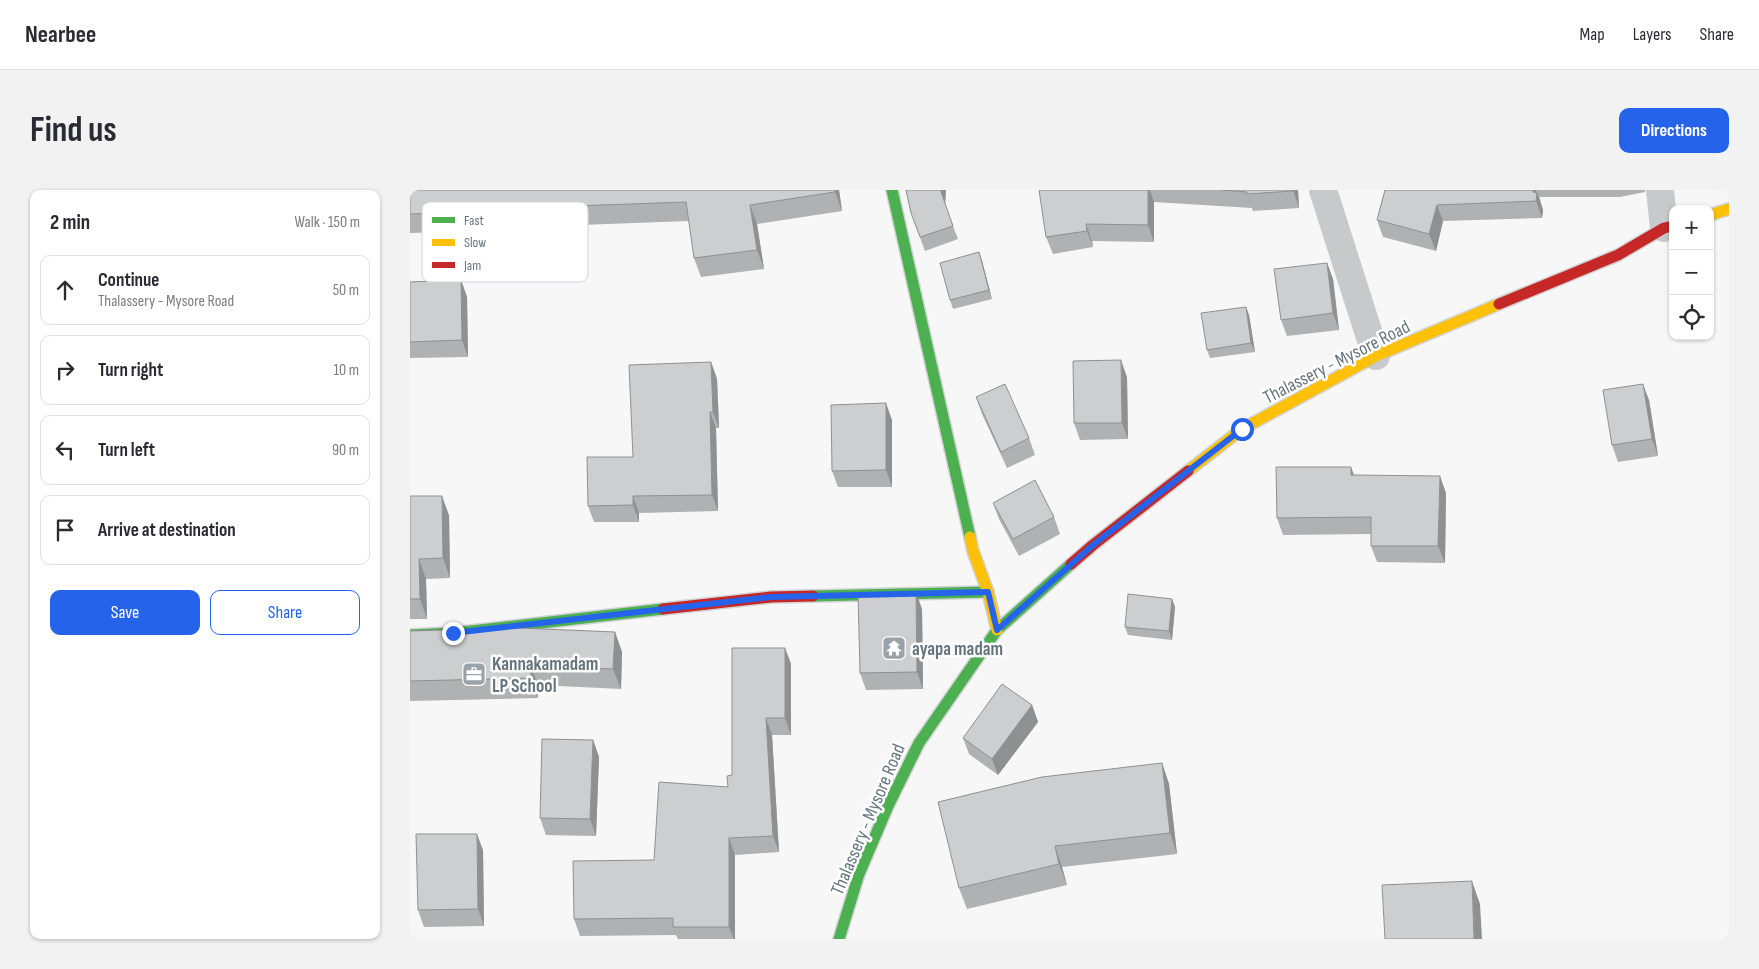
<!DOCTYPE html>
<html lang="en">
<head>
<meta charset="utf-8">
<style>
	body { margin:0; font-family:"Sofia Sans Condensed",sans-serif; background:#f2f2f3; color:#2b2b33 }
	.controls { position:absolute; right:15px; top:15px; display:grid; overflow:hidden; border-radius:10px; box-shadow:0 1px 4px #0004 }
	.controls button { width:45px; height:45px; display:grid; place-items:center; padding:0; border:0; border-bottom:1px solid #e1e1e2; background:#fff; color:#2b2b33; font:25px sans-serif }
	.stop { position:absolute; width:15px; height:15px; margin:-11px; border:4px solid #2563eb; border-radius:50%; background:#fff }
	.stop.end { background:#2563eb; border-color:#fff; box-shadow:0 1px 5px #0008 }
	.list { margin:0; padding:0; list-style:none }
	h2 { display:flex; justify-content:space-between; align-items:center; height:65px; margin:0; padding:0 20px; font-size:21px }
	h2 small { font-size:16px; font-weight:400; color:#7c7c81 }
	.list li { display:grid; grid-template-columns:32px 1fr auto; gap:15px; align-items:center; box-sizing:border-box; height:70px; margin:0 10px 10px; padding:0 10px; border:1px solid #e1e1e2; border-radius:10px }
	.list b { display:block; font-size:19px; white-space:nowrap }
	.list p { margin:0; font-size:16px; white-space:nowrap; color:#7c7c81 }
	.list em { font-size:16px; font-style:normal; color:#7c7c81 }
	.actions { display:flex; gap:10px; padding:15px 20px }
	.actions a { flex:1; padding:11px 0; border:1px solid #2563eb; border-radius:10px; text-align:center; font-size:18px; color:#2563eb }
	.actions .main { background:#2563eb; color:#fff }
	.icon { flex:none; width:28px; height:28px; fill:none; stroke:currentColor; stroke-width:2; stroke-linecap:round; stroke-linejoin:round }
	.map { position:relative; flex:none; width:1319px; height:749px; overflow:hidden; border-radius:10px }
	header { display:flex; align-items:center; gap:30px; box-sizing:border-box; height:70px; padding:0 25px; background:#fff; border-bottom:1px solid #e1e1e2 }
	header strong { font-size:24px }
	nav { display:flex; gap:28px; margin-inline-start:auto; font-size:18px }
	.intro { display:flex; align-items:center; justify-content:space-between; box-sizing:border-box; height:120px; padding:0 30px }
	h1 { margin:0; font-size:35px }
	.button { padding:12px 22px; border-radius:10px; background:#2563eb; color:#fff; font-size:18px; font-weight:700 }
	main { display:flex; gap:30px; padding:0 30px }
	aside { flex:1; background:#fff; border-radius:10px; box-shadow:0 1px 4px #0004 }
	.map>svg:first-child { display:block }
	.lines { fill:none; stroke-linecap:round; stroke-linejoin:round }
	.fast-casing { stroke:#d2d3d4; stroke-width:14 }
	.slow-casing { stroke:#d2d3d4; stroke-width:14 }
	.jam-casing { stroke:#d2d3d4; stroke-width:14 }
	.street { stroke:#c8c9ca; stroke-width:28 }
	.fast { stroke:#4caf50; stroke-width:11 }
	.slow { stroke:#ffc107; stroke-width:11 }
	.jam { stroke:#c62828; stroke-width:11 }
	.wall { fill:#afb1b2 }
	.shaded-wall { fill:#8f9091 }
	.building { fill:#cccecf; stroke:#8f9091 }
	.route { stroke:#2563eb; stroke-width:6 }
	.labels { text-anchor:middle; stroke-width:5; stroke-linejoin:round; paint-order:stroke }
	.street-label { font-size:19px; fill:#66757d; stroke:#fff }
	.poi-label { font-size:19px; font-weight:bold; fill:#66757d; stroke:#fff; text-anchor:start }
	.key { fill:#fff; stroke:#d1d6d8; stroke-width:1 }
	.key-label { font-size:14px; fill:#66757d }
</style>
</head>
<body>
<header>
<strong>Nearbee</strong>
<nav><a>Map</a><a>Layers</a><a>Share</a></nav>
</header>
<div class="intro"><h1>Find us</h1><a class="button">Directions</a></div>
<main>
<aside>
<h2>2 min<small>Walk · 150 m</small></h2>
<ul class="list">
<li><svg class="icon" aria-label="ahead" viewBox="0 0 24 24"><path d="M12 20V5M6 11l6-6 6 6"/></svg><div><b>Continue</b><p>Thalassery - Mysore Road</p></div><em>50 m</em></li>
<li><svg class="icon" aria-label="right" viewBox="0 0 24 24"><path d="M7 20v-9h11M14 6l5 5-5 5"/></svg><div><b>Turn right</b></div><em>10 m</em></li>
<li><svg class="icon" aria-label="left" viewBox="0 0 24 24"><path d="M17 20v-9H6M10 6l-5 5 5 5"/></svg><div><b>Turn left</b></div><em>90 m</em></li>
<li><svg class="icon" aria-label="arrive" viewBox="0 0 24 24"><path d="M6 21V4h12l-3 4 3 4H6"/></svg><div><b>Arrive at destination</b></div></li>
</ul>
<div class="actions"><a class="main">Save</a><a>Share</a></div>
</aside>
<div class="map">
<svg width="1319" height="749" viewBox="0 0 1319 749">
	<rect width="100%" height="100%" fill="#f7f7f7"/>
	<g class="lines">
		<g class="fast-casing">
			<g id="fast">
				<path d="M482 0 560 347"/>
				<path d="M403 406 578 402"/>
				<path d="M0 445 43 443 253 419"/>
				<path d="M429 749 449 684 478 616 509 553 587 440 661 374"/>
			</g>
		</g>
		<g class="slow-casing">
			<g id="slow">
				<path d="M1300 25 1319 19"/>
				<path d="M778 281 832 239 966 166 1089 114"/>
				<path d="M560 347 563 361 578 402 587 440"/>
			</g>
		</g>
		<g class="jam-casing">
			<g id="jam">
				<path d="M1089 114 1208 65 1254 38 1263 36"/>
				<path d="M661 374 683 355 778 281"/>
				<path d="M253 419 361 407 403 406"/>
			</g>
		</g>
		<g class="street">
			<path d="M913 0 966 166"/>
			<path d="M1250 0 1254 38"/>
		</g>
		<use href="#fast" class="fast"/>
		<use href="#slow" class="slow"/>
		<use href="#jam" class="jam"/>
	</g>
	<g class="wall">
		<path d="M0 0H429L432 21 347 34 354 79 291 87 284 68 279 31 143 36V39L0 43Z"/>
		<path d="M496 0H536L535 15 548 49 515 61 501 23Z"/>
		<path d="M629 0H888L889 18 843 21 842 18 744 12V52L682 51 683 57 643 64 636 47Z"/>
		<path d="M975 0H1235V2L1210 7H1129L1133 20 1132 28 1033 31 1026 61 973 47 967 30Z"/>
		<path d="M569 62 572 71 582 109 543 119 540 110Z"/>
		<path d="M917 73 923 89 929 140 877 146 871 130Z"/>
		<path d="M51 90 57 107 58 167 0 168V92Z"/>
		<path d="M836 117 839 125 845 162 800 168 797 160Z"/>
		<path d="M301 172 307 189 309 238H306L308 321 229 323V332H184L178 316 223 267Z"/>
		<path d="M717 187 718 249 670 250 664 233Z"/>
		<path d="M566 207 619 248 625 265 597 278 572 224Z"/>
		<path d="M1239 210 1248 266 1208 272 1202 255Z"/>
		<path d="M482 230V297H428L422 281Z"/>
		<path d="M944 285 1036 303 1035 373 967 372 961 356V344L873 345 867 328Z"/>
		<path d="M0 306 39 325 40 388 16 389 17 429H0Z"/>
		<path d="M583 313 644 327 650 344 609 366 589 329Z"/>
		<path d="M762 409 765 417 762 450 718 445 715 437Z"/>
		<path d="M512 419 513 499 456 500 450 483Z"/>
		<path d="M0 441 205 442 212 462 211 499 128 495V508L0 511Z"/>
		<path d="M375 458 381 474V545H362L369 662 325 665V749H268L266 745 170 746 164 729 244 670 318 597Z"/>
		<path d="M622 515 628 532 588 585 559 564 553 548Z"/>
		<path d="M183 550 189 567 186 646 136 645 130 628Z"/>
		<path d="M752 573 759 594 767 664 652 677 657 695 557 719 549 698Z"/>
		<path d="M73 660 74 736 14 737 8 720Z"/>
	</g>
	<g class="shaded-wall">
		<path d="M425 0H429L432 21 425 2Z"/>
		<path d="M531 0H536L535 15 531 2Z"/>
		<path d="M738 0H740L744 12V52L738 35Z"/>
		<path d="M883 0H888L889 18Z"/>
		<path d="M1123 0H1126L1129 7 1133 20 1132 28 1126 11Z"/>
		<path d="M340 15 347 34 354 79 347 60Z"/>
		<path d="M1027 15 1033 31 1026 61 1019 44Z"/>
		<path d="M136 17 143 36V39L136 20Z"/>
		<path d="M676 34 682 51 683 57 677 41Z"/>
		<path d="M569 62 572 71 582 109 579 100Z"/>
		<path d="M917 73 923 89 929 140 923 123Z"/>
		<path d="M51 90 57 107 58 167 52 150Z"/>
		<path d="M836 117 839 125 845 162 841 153Z"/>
		<path d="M711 170 717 187 718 249 712 233Z"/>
		<path d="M301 172 307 189 309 238 303 222Z"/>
		<path d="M1233 194 1239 210 1248 266 1242 249Z"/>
		<path d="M476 213 482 230V297L476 280Z"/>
		<path d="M300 222 306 238 308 321 302 305Z"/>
		<path d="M941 277 947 293 941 285Z"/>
		<path d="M1030 286 1036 303 1035 373 1028 356Z"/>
		<path d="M32 306 39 325 40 388 33 368Z"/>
		<path d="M223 306 229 323V332L223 315Z"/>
		<path d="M9 369 16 389 17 429 10 409Z"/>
		<path d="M506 402 512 419 513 499 507 482Z"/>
		<path d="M762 409 765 417 762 450 759 441Z"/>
		<path d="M205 442 212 462 211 499 203 479Z"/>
		<path d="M375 458 381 474V545L375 528Z"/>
		<path d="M121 476 128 495V508L121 488Z"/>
		<path d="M622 515 628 532 588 585 582 569Z"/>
		<path d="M356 528 362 545 369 662 363 646Z"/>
		<path d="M183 550 189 567 186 646 180 629Z"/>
		<path d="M752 573 759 594 767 664 760 643Z"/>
		<path d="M67 644 73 660 74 736 68 719Z"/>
		<path d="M319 648 325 665V749H324L319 737Z"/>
		<path d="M645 656 652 677 657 695 649 674Z"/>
		<path d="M1062 691 1070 714 1072 749H1064Z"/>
	</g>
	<g class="building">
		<path d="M0 0H425V2L340 15 347 60 284 68 276 12 136 17V20L0 24Z"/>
		<path d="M496 0H531V2L543 36 510 47 501 23Z"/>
		<path d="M629 0H738V35L676 34 677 41 636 47Z"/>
		<path d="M812 0H883V1L837 4V2Z"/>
		<path d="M975 0H1123V2L1127 3 1126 11 1027 15 1019 44 967 30Z"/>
		<path d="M569 62 579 100 540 110 530 73Z"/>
		<path d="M917 73 923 123 871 130 864 79Z"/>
		<path d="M51 90 52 150 0 152V92Z"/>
		<path d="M836 117 841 153 797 160 791 123Z"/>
		<path d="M711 170 712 233H664L663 171Z"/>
		<path d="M301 172 303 222H300L302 305 223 306V315L178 316 177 267H223L219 175Z"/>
		<path d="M595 194 619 248 591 262 566 207Z"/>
		<path d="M1233 194 1242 249 1202 255 1193 200Z"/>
		<path d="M476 213V280L422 281 421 215Z"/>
		<path d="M866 277H941V285L1030 286 1028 356H961V327L867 328Z"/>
		<path d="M625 290 644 327 603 349 583 313Z"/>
		<path d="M0 306H32L33 368 9 369 10 409H0Z"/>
		<path d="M506 402 507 482 450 483 448 404Z"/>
		<path d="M718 404 762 409 759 441 715 437Z"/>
		<path d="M109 438 205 442 203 479 121 476V488L0 491V441Z"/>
		<path d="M322 458H375V528H356L363 646 319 648V737H263V728L164 729 163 671 244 670 249 592 318 597 317 586 322 585Z"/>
		<path d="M592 494 622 515 582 569 553 548Z"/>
		<path d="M132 549 183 550 180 629 130 628Z"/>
		<path d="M752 573 760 643 645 656 649 674 549 698 528 612 632 587Z"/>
		<path d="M6 644H67L68 719 8 720Z"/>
		<path d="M1062 691 1064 749H975L972 695Z"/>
	</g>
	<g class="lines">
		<path class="route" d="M43 443 361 407 578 402 587 440 683 355 832 239"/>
	</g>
	<defs>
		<g id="temple-square" transform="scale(1.25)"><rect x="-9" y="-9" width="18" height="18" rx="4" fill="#99a2a8" stroke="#fff"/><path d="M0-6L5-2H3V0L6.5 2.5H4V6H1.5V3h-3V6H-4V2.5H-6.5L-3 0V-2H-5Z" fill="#fff"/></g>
		<g id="office-square" transform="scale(1.25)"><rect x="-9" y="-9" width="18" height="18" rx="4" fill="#99a2a8" stroke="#fff"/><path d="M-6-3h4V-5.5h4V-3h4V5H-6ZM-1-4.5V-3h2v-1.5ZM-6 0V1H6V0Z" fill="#fff"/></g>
	</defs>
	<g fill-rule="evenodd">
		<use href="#temple-square" x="484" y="458"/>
		<use href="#office-square" x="64" y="484"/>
	</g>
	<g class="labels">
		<g class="street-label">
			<text transform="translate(926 171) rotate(-27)" y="7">Thalassery - Mysore Road</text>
			<text transform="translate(457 629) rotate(-67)" y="7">Thalassery - Mysore Road</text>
		</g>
		<g class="poi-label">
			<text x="502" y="465">ayapa madam</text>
			<text x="82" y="480">Kannakamadam<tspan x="82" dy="22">LP School</tspan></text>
		</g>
	</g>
	<rect x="12" y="12" width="166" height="80" rx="8" class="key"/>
	<rect x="22" y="27" width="23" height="6" fill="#4caf50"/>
	<rect x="22" y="49" width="23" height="7" fill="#ffc107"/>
	<rect x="22" y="72" width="23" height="6" fill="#c62828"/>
	<g class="key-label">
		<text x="54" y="35">Fast</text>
		<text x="54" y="57">Slow</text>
		<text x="54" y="80">Jam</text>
	</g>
</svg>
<div class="controls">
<button>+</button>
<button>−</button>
<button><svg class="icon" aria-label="locate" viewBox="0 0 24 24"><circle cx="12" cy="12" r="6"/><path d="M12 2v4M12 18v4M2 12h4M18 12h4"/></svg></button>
</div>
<div class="stop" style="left:832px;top:239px"></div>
<div class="stop end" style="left:43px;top:443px"></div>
</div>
</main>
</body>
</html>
